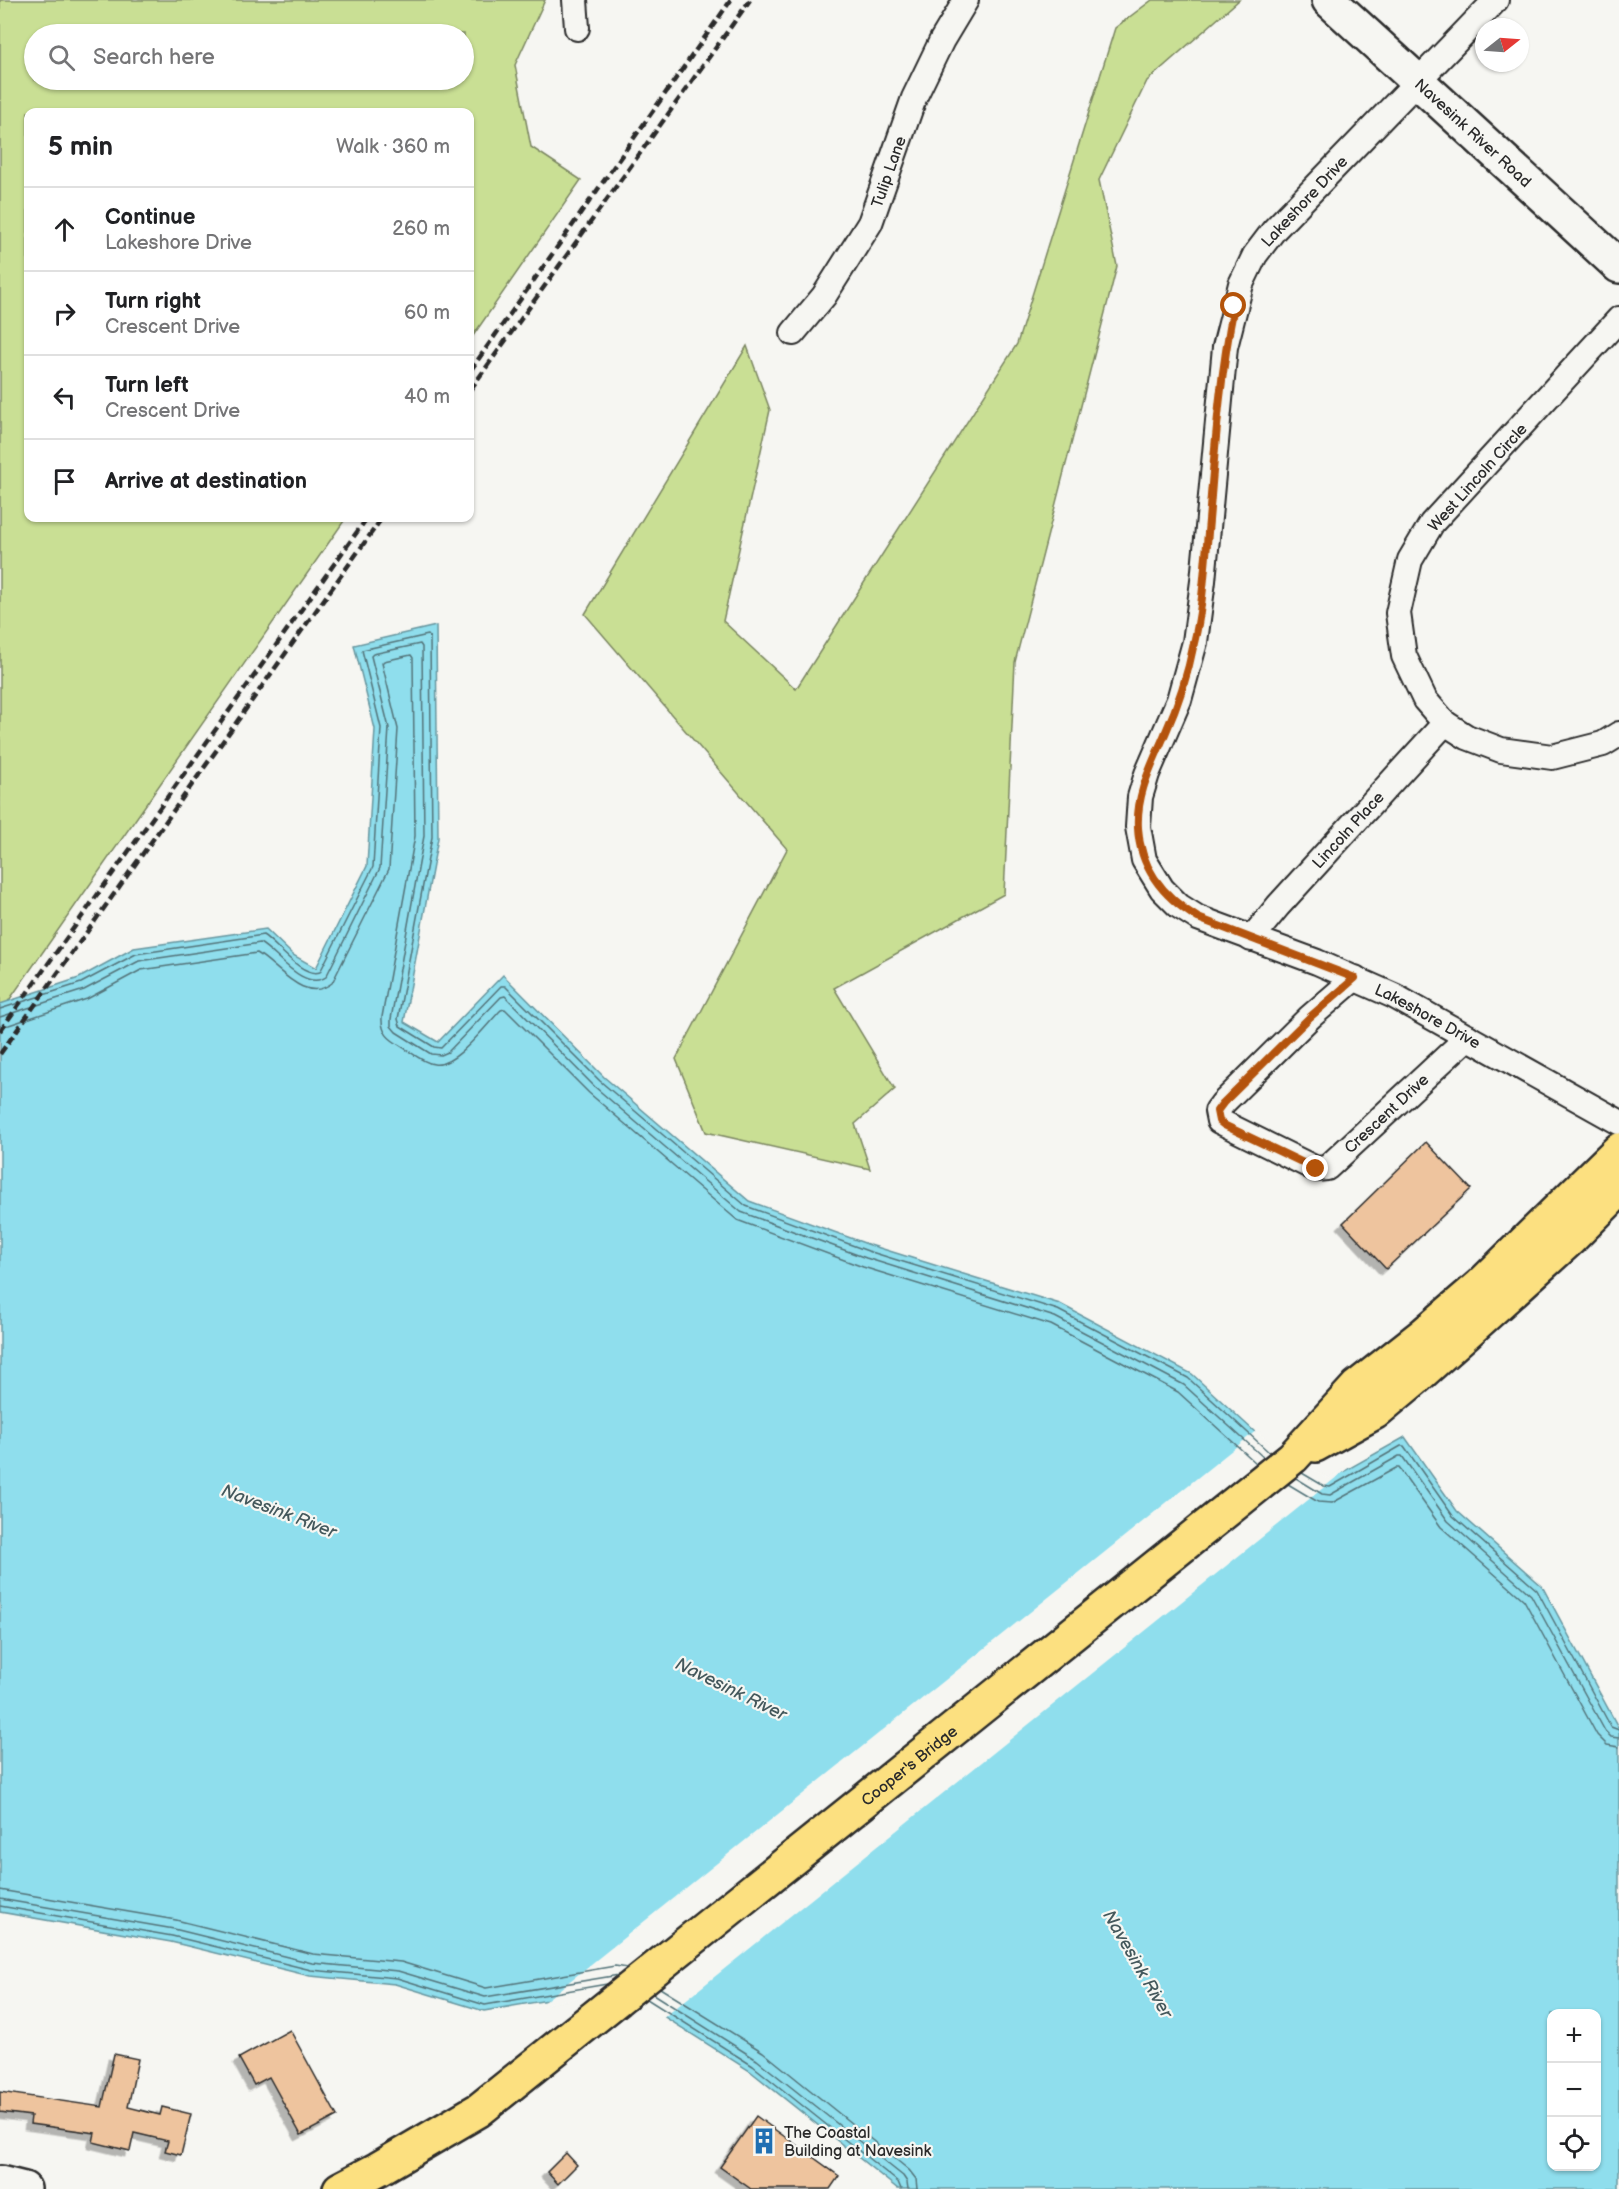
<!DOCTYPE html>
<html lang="en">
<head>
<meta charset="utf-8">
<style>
	body { margin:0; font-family:"Balsamiq Sans",sans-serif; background:#f6f6f6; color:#202124 }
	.controls { position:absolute; right:18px; bottom:18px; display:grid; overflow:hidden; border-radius:12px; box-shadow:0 2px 4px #0004 }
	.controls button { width:54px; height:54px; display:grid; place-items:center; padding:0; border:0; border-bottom:2px solid #e0e0e0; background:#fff; color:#202124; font:30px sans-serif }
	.compass { position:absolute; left:1475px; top:18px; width:54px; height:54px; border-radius:50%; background:#fff; box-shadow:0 2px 4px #0004; rotate:73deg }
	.stop { position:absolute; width:18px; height:18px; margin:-14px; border:4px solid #b45309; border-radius:50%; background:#fff }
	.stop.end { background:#b45309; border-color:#fff; box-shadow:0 2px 6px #0008 }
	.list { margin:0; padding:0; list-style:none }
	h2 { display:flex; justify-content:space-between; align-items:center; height:78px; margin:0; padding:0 24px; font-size:26px }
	h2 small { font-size:20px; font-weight:400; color:#757577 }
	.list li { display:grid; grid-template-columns:39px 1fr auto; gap:18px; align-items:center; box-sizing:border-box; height:84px; padding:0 24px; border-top:2px solid #e0e0e0 }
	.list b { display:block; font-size:22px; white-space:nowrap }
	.list p { margin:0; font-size:20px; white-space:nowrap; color:#757577 }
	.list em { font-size:20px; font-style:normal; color:#757577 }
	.icon { flex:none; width:33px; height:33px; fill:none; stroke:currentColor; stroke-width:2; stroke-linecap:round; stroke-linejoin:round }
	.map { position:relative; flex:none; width:1619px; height:2189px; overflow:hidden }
	.search { position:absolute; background:#fff; box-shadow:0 2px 4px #0004; left:24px; top:24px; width:450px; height:66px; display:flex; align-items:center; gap:15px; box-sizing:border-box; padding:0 21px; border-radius:33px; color:#757577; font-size:22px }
	.panel { position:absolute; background:#fff; box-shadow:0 2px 4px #0004; left:24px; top:108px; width:450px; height:414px; border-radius:12px }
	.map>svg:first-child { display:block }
	.green { fill:#c9df94; stroke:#7a8560; stroke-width:1.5; fill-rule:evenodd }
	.water { fill:#8fdeed; stroke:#67969f; stroke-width:1.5; fill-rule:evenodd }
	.pier { fill:#f6f6f2 }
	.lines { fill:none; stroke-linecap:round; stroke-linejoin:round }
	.shore { stroke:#537379; stroke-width:1.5 }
	.building { fill:#eec49e; stroke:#2b2b2b; stroke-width:1.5; filter:url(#shadow) }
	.street-casing { stroke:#2b2b2b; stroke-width:28 }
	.secondary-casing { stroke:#2b2b2b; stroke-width:38 }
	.highway-casing { stroke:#2b2b2b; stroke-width:38 }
	.street { stroke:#f6f6f2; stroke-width:24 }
	.secondary { stroke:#f6f6f2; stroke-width:33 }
	.highway { stroke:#fce080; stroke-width:33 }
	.rail { stroke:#2b2b2b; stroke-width:4.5; stroke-dasharray:9 4.5; stroke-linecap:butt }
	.route { stroke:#b45309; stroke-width:8 }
	.labels { text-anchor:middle; stroke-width:4.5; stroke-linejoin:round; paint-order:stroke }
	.street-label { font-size:16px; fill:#2b2b2b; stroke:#f6f6f2 }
	.poi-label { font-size:16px; fill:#2b2b2b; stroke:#f6f6f2; text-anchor:start }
	.water-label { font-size:18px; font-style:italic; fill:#44585c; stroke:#f6f6f2 }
</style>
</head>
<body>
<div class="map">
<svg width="1619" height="2189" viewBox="0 0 1619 2189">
	<defs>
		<filter id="shadow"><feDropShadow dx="-5.5" dy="5.5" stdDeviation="0" flood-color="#0004"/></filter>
	</defs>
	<rect width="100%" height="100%" fill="#f6f6f2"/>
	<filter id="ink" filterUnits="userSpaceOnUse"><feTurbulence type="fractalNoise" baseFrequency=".0167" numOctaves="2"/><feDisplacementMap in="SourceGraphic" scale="12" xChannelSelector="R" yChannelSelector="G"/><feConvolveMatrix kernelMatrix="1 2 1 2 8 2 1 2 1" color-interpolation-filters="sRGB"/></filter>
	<g filter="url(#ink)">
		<g class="green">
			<path d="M0 0H545L515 65 531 147 581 180 470 340V112H28V518H346L3 1009 0 1007ZM34 34H464V80H34Z"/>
			<path d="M1152 0H1239L1147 81 1099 180 1117 266 1015 662 1004 894 834 988 895 1089 855 1124 870 1169 706 1132 676 1059 787 849 585 614 747 346 770 410 723 621 796 689 1017 344 1115 28Z"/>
		</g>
		<path class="water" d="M436 626 438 838 404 1022 438 1042 503 975 604 1077 749 1201 870 1245 1060 1304 1192 1374 1269 1445 1327 1481 1405 1437 1457 1511 1542 1586 1619 1729V2189H898L750 2071 619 1988 484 2011 395 1984 310 1976 171 1942 0 1912V1004L79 978 134 948 266 929 293 955 316 968 367 866 375 729 354 645ZM1552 2014H1596V2166H1552Z"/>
		<path class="pier" d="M1257 1430 1270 1442 1328 1478 1353 1464 662 2019 619 1991 540 2005Z"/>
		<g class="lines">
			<g class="shore">
				<path d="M0 1009 81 983 136 954 263 935C277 944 302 978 320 972L373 867 381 728 362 650 428 635 430 638 432 837 398 1019 400 1026 434 1047 441 1048 501 986H505L600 1081 746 1206 868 1251 1058 1310 1188 1378 1270 1453"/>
				<path d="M0 1017 84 990 139 961 260 943C277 953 304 992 326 977L380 868 389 728 371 656 373 654 420 644 422 647 424 836 391 1019V1026L396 1032 431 1054 441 1055 448 1052 501 997 505 996 595 1087 741 1212 866 1258 1055 1317 1184 1385 1264 1458"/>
				<path d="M0 1026 9 1025 87 999 141 970 257 953C278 965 304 1005 332 983L389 869 398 729 382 663 384 661 411 655 413 658 415 836 382 1017C381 1033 389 1039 401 1046 411 1052 423 1063 434 1064 455 1068 487 1024 501 1010L505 1009 589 1093 737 1220 863 1267 1051 1325 1178 1392 1256 1463"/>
				<path d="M1302 1473 1324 1486 1330 1487 1401 1446H1404L1453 1516 1537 1590 1611 1727 1619 1730"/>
				<path d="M1296 1478 1322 1494 1330 1495 1399 1456H1402L1448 1521 1531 1595 1605 1731 1611 1737 1619 1738"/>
				<path d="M1288 1484 1318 1502 1332 1503 1396 1468H1399L1441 1527 1524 1600 1597 1735 1607 1745 1619 1747"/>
				<path d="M0 1890 176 1920 313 1954 401 1962 486 1988 615 1966 628 1968"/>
				<path d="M0 1899 174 1929 312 1963 398 1971 485 1997 619 1975"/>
				<path d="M0 1906 172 1936 311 1970 397 1978 485 2005 607 1984"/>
				<path d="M660 1988 763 2052 909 2170 916 2179 917 2189"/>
				<path d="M653 1994 757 2060 903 2176 907 2182 908 2189"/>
				<path d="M647 1999 753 2066 898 2182 901 2189"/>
			</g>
		</g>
		<g class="building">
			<path d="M1426 1142 1471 1189 1386 1269 1343 1223Z"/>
			<path d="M290 2030 337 2116 301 2135 269 2077 254 2085 239 2058Z"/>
			<path d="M114 2054 138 2059 128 2107 160 2115 162 2107 191 2114 181 2155 165 2151 168 2141 134 2133 130 2151 93 2142 95 2133 30 2124 31 2116 0 2112V2092L102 2107Z"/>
			<path d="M756 2116 839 2176 830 2189H751L720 2167Z"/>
			<path d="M566 2153 577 2165 558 2184 547 2172Z"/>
		</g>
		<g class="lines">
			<g class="street-casing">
				<g id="street">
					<path d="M575 0 577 28"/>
					<path id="s1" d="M1496 0 1274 230 1255 255 1241 284 1225 347 1203 581 1195 642 1179 700 1147 774 1140 797 1138 827 1144 860 1162 889 1179 906 1198 918 1317 962 1394 996 1619 1122"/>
					<path d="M1619 319 1432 523 1410 560 1398 613 1404 656 1425 700 1445 723 1467 737 1501 750 1552 757 1603 744 1619 734"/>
					<path id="s2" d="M793 333 824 296 870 223 914 98 942 40 966 0"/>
					<path id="s3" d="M1251 939 1278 906 1445 723"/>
					<path id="s4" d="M1355 978 1310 1017 1223 1103 1217 1111 1219 1121 1316 1169 1327 1168 1468 1037"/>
				</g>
			</g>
			<g class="secondary-casing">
				<g id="secondary">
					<path id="s5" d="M1329 0 1619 266"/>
					<path d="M0 2183 24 2189"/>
				</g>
			</g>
			<g class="highway-casing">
				<g id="highway">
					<path d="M1315 1445 1375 1412 1418 1376 1569 1240 1619 1190"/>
					<path id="s6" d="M340 2189 378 2169 479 2110 1293 1457 1357 1387 1423 1335 1480 1286 1619 1150"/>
				</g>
			</g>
			<use href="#street" class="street"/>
			<use href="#secondary" class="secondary"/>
			<use href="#highway" class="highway"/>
			<g class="rail">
				<path d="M470 371 731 0"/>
				<path d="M470 390 750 0"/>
				<path d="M0 1031 367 518"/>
				<path d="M0 1054 382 518"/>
			</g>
		</g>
	</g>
	<g class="lines" filter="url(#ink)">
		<path class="route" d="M1234 306C1218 384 1214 465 1207 544 1204 577 1202 611 1194 643 1188 674 1178 705 1165 734 1152 765 1136 793 1138 828 1140 869 1165 898 1198 918L1355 978 1310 1017 1223 1103 1217 1111 1219 1121 1224 1125 1316 1169"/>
	</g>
	<defs>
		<g id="building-bare" transform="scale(2.07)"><path d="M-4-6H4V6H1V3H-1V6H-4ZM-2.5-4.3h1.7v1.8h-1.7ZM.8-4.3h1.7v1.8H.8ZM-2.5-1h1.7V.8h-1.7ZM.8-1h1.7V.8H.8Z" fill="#1f6fb2" stroke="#f6f6f2" stroke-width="2.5" paint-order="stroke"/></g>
	</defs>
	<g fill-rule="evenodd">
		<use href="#building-bare" x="764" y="2141"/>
	</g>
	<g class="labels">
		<g class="street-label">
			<text dy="6" stroke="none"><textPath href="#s5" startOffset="196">Navesink River Road</textPath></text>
			<text dy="6" stroke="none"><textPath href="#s2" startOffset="189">Tulip Lane</textPath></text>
			<text transform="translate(1304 201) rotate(-47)" y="6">Lakeshore Drive</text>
			<text transform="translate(1477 477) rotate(-48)" y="6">West Lincoln Circle</text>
			<text dy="6" stroke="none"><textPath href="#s3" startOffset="146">Lincoln Place</textPath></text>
			<text dy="6" stroke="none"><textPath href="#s1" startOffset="1304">Lakeshore Drive</textPath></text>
			<text dy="6" stroke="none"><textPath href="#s4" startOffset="402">Crescent Drive</textPath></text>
			<text dy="6" stroke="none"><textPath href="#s6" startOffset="711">Cooper's Bridge</textPath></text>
		</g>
		<g class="poi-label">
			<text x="784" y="2138">The Coastal<tspan x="784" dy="18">Building at Navesink</tspan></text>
		</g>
		<g class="water-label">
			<text transform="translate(279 1511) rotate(21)" y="6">Navesink River</text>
			<text transform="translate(731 1689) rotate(26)" y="6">Navesink River</text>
			<text transform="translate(1138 1964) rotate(60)" y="6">Navesink River</text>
		</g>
	</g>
</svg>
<div class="controls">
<button>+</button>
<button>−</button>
<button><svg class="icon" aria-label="locate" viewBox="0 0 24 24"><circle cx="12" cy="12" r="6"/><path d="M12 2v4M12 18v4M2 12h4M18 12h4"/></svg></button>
</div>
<svg class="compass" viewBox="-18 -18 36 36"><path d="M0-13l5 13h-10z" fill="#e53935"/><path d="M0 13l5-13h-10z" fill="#757577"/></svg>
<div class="stop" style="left:1234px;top:306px"></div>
<div class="stop end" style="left:1316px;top:1169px"></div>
<div class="search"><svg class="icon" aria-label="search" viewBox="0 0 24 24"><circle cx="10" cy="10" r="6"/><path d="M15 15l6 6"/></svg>Search here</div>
<section class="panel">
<h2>5 min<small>Walk · 360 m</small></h2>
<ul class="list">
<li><svg class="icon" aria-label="ahead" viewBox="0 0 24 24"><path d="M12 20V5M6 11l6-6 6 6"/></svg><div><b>Continue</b><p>Lakeshore Drive</p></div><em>260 m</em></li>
<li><svg class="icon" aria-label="right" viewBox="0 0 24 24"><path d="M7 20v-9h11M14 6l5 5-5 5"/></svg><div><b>Turn right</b><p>Crescent Drive</p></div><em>60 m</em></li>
<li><svg class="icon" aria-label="left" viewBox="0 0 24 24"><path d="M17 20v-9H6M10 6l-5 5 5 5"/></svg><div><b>Turn left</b><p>Crescent Drive</p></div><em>40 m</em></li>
<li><svg class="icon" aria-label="arrive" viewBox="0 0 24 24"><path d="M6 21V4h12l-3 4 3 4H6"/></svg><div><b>Arrive at destination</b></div></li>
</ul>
</section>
</div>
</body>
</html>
